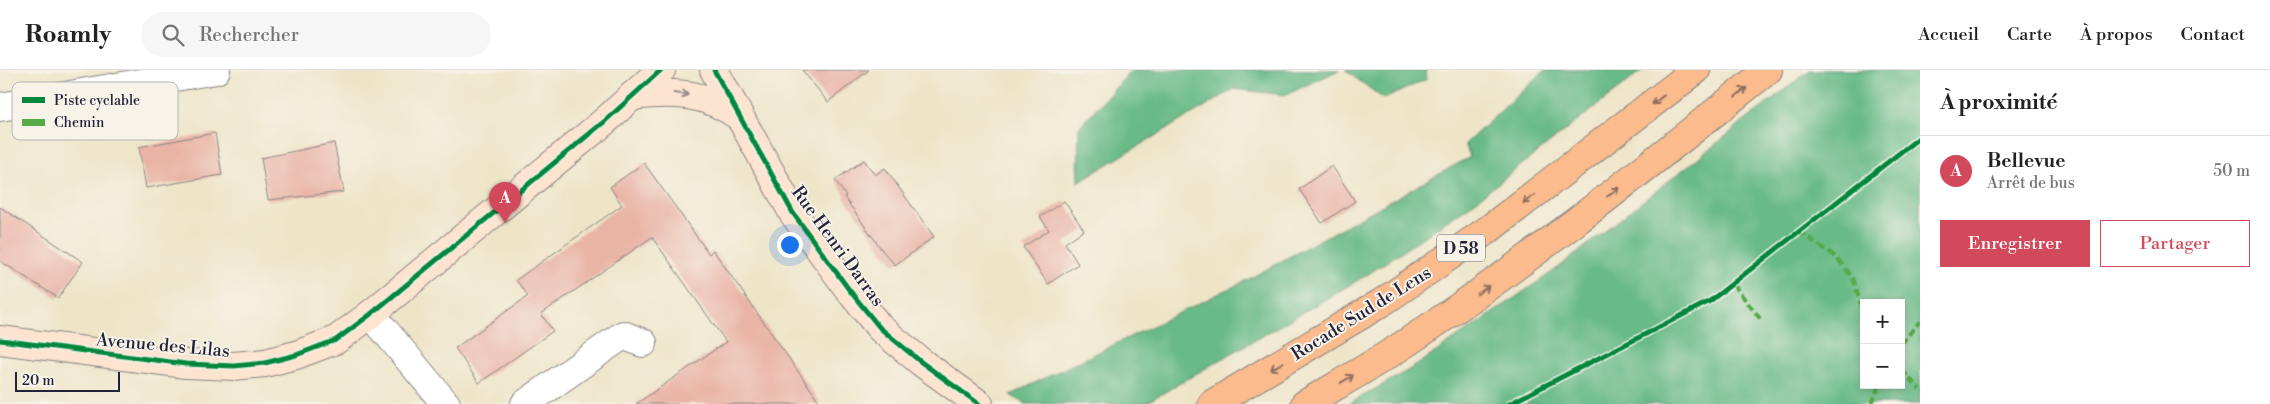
<!DOCTYPE html>
<html lang="fr">
<head>
<meta charset="utf-8">
<style>
	body { margin:0; font-family:"Libre Bodoni",serif; background:#f6f6f6; color:#222 }
	.controls { position:absolute; right:15px; bottom:15px; display:grid; overflow:hidden; border-radius:0px; box-shadow:0 2px 8px #0003 }
	.controls button { width:45px; height:45px; display:grid; place-items:center; padding:0; border:0; border-bottom:1px solid #e0e0e0; background:#fff; color:#222; font:25px sans-serif }
	.scale { position:absolute; left:15px; bottom:12px; width:105px; box-sizing:border-box; padding-left:5px; border:2px solid #22223b; border-top:0; font-size:14px; line-height:18px; white-space:nowrap; color:#22223b; -webkit-text-stroke:4px #f7f3e8; paint-order:stroke }
	.you { position:absolute; left:789px; top:174px; width:18px; height:18px; margin:-12px; border:4px solid #fff; border-radius:50%; background:#1a73e8; box-shadow:0 0 0 8px #1a73e833 }
	.badge { display:grid; place-items:center; width:32px; height:32px; border-radius:50%; background:#d1495b; color:#fff; font-size:16px; font-weight:700 }
	.pin { position:absolute; translate:-50% -41px; filter:drop-shadow(0 1px 2px #0008) }
	.pin::after { content:''; position:absolute; top:26px; width:18px; height:15px; background:inherit; clip-path:polygon(0 0,100% 0,50% 100%) }
	.list { margin:0; padding:0; list-style:none }
	h2 { display:flex; justify-content:space-between; align-items:center; height:65px; margin:0; padding:0 20px; font-size:21px }
	h2 small { font-size:16px; font-weight:400; color:#767676 }
	.list li { display:grid; grid-template-columns:32px 1fr auto; gap:15px; align-items:center; box-sizing:border-box; height:70px; padding:0 20px; border-top:1px solid #e0e0e0 }
	.list b { display:block; font-size:19px; white-space:nowrap }
	.list p { margin:0; font-size:16px; white-space:nowrap; color:#767676 }
	.list em { font-size:16px; font-style:normal; color:#767676 }
	.actions { display:flex; gap:10px; padding:15px 20px }
	.actions a { flex:1; padding:11px 0; border:1px solid #d1495b; border-radius:0px; text-align:center; font-size:18px; color:#d1495b }
	.actions .main { background:#d1495b; color:#fff }
	.icon { flex:none; width:28px; height:28px; fill:none; stroke:currentColor; stroke-width:2; stroke-linecap:round; stroke-linejoin:round }
	.map { position:relative; flex:none; width:1920px; height:334px; overflow:hidden }
	header { display:flex; align-items:center; gap:30px; box-sizing:border-box; height:70px; padding:0 25px; background:#fff; border-bottom:1px solid #e0e0e0 }
	header strong { font-size:24px }
	nav { display:flex; gap:28px; margin-inline-start:auto; font-size:18px }
	.search { width:350px; height:45px; background:#f6f6f6; display:flex; align-items:center; gap:12px; box-sizing:border-box; padding:0 18px; border-radius:28px; color:#767676; font-size:19px }
	main { display:flex }
	aside { flex:1; background:#fff }
	.map>svg:first-child { display:block }
	.forest { fill:#68ba86; stroke:#456e60; fill-rule:evenodd }
	.building { fill:#e9b4a6 }
	.lines { fill:none; stroke-linecap:round; stroke-linejoin:round }
	.street-casing { stroke:#888482; stroke-width:30 }
	.secondary-casing { stroke:#888482; stroke-width:30 }
	.highway-casing { stroke:#888482; stroke-width:30 }
	.street { stroke:#fff; stroke-width:28 }
	.secondary { stroke:#fde4d1; stroke-width:28 }
	.highway { stroke:#fbbb8c; stroke-width:28 }
	.quiet { stroke:#53aa46; stroke-width:4; stroke-dasharray:8 4; stroke-linecap:butt }
	.cycleway-casing { stroke:#f7f3e8; stroke-width:8 }
	.cycleway { stroke:#00873e; stroke-width:5 }
	.oneway { stroke:#8e6e64 }
	.oneway2 { stroke:#9a8d8e }
	.labels { text-anchor:middle; stroke-width:4; stroke-linejoin:round; paint-order:stroke }
	.shield { fill:#f7f3e8; stroke:#62616f; stroke-width:1 }
	.shield-label { font-size:16px; font-weight:bold; fill:#22223b }
	.street-label { font-size:18px; fill:#22223b; stroke:#f7f3e8 }
	.key { fill:#f7f3e8; stroke:#b7b4b4; stroke-width:1 }
	.key-label { font-size:14px; fill:#22223b }
</style>
</head>
<body>
<header>
<strong>Roamly</strong>
<div class="search"><svg class="icon" aria-label="search" viewBox="0 0 24 24"><circle cx="10" cy="10" r="6"/><path d="M15 15l6 6"/></svg>Rechercher</div>
<nav><a>Accueil</a><a>Carte</a><a>À propos</a><a>Contact</a></nav>
</header>
<main>
<div class="map">
<svg width="1920" height="334" viewBox="0 0 1920 334">
	<rect width="100%" height="100%" fill="#f7f3e8"/>
	<filter id="ink" filterUnits="userSpaceOnUse"><feTurbulence type="fractalNoise" baseFrequency=".02" numOctaves="2"/><feDisplacementMap in="SourceGraphic" scale="10" xChannelSelector="R" yChannelSelector="G"/><feConvolveMatrix kernelMatrix="1 2 1 2 8 2 1 2 1" color-interpolation-filters="sRGB"/></filter>
	<filter id="wash" filterUnits="userSpaceOnUse"><feTurbulence type="fractalNoise" baseFrequency=".0096" numOctaves="4" result="noise"/><feDisplacementMap in="SourceGraphic" scale="20" xChannelSelector="R" yChannelSelector="G"/><feGaussianBlur stdDeviation="1.12" result="paint"/><feColorMatrix in="noise" values="0 0 0 0 0 0 0 0 0 0 0 0 0 0 0 0 0 1.4 0 .05"/><feComposite in="paint" operator="in"/></filter>
	<g filter="url(#wash)">
		<rect width="100%" height="100%" fill="#eee5c9"/>
		<g class="forest">
			<path d="M1132 0H1339L1286 25 1234 19 1078 112 1079 57Z"/>
			<path d="M1345 0H1426L1427 9 1384 29Z"/>
			<path d="M1545 0H1643L1469 136 1367 205 1144 334H1026L1010 325 1249 209 1470 87 1465 74Z"/>
			<path d="M1810 0H1920V334H1349L1417 295 1558 198ZM1864 233H1901V315H1864Z"/>
		</g>
		<g id="blocks">
			<g class="building">
				<path d="M802 0H869L828 32Z"/>
				<path d="M215 63 222 105 146 118 139 77Z"/>
				<path d="M334 73 344 122 268 130 261 88Z"/>
				<path d="M864 90 875 105 885 98 934 167 895 195 882 180 844 127 846 126 835 110Z"/>
				<path d="M644 93 709 184 713 180 821 334H636L726 272 652 167 541 244 553 261 479 313 455 278 528 226 516 210 622 135 610 117Z"/>
				<path d="M1332 96 1355 131 1322 153 1299 119Z"/>
				<path d="M1064 131 1084 160 1065 173 1078 194 1048 214 1023 177 1049 160 1040 147Z"/>
				<path d="M0 137 83 192 58 228 0 191Z"/>
			</g>
		</g>
	</g>
	<g filter="url(#ink)">
		<use href="#blocks" fill-opacity="0" stroke="#888482" stroke-width="1"/>
		<g class="lines">
			<g class="street-casing">
				<g id="street">
					<path d="M0 37 216 0"/>
					<path d="M371 244 446 334"/>
					<path d="M525 334 623 265 643 273"/>
				</g>
			</g>
			<g class="secondary-casing">
				<g id="secondary">
					<path d="M714 0 793 143 850 221 880 258 921 292 979 334"/>
					<path d="M632 26C674 21 705 22 740 47"/>
					<path d="M0 270 186 294 234 296 265 293 296 285 336 270 371 244 605 51 661 0"/>
				</g>
			</g>
			<g class="highway-casing">
				<g id="highway">
					<path d="M1212 334 1381 233 1489 159 1696 0"/>
					<path d="M1305 334C1339 314 1373 295 1406 273 1532 190 1650 94 1768 0"/>
				</g>
			</g>
			<use href="#street" class="street"/>
			<use href="#secondary" class="secondary"/>
			<use href="#highway" class="highway"/>
			<g class="quiet">
				<path d="M1799 161 1836 187 1853 208 1864 245"/>
				<path d="M1733 214 1762 251"/>
				<path d="M1901 274 1920 251"/>
				<path d="M1901 300 1920 319"/>
				<path d="M1872 334 1879 315"/>
			</g>
			<g class="cycleway-casing">
				<g id="cycleway">
					<path d="M714 0 793 143 850 221 880 258 921 292 979 334"/>
					<path d="M0 270 186 294 234 296 265 293 296 285 336 270 371 244 605 51 661 0"/>
					<path d="M1509 334 1710 231 1920 67"/>
				</g>
			</g>
			<use href="#cycleway" class="cycleway"/>
		</g>
		<defs><path id="oneway-shaft" d="M-6 0H5M1.5-3L5.5 0L1.5 3" fill="none" stroke-width="1.6" stroke-linecap="round" stroke-linejoin="round" transform="scale(1.25)"/></defs>
		<g class="oneway">
			<use href="#oneway-shaft" transform="translate(1741 22) rotate(-39)"/>
			<use href="#oneway-shaft" transform="translate(1658 30) rotate(142)"/>
			<use href="#oneway-shaft" transform="translate(1613 122) rotate(-37)"/>
			<use href="#oneway-shaft" transform="translate(1529 129) rotate(143)"/>
			<use href="#oneway-shaft" transform="translate(1483 220) rotate(-35)"/>
			<use href="#oneway-shaft" transform="translate(1277 296) rotate(149)"/>
			<use href="#oneway-shaft" transform="translate(1347 309) rotate(-31)"/>
		</g>
		<use class="oneway2" href="#oneway-shaft" transform="translate(681 24) rotate(7)"/>
	</g>
	<g class="labels">
		<rect class="shield" x="1437" y="164.5" width="48" height="27" rx="4"/>
		<g class="shield-label">
			<text x="1461" y="184">D 58</text>
		</g>
		<g class="street-label">
			<text transform="translate(838 176) rotate(54)" y="6">Rue Henri Darras</text>
			<text transform="translate(1361 243) rotate(-32)" y="6">Rocade Sud de Lens</text>
			<text transform="translate(163 275) rotate(5)" y="6">Avenue des Lilas</text>
		</g>
	</g>
	<rect x="12" y="12" width="166" height="58" rx="8" class="key"/>
	<rect x="22" y="27" width="23" height="6" fill="#00873e"/>
	<rect x="22" y="49" width="23" height="7" fill="#53aa46"/>
	<g class="key-label">
		<text x="54" y="35">Piste cyclable</text>
		<text x="54" y="57">Chemin</text>
	</g>
</svg>
<div class="controls">
<button>+</button>
<button>−</button>
</div>
<div class="scale">20 m</div>
<div class="you"></div>
<div class="pin badge" style="left:505px;top:153px">A</div>
</div>
<aside>
<h2>À proximité<small></small></h2>
<ul class="list">
<li><span class="badge">A</span><div><b>Bellevue</b><p>Arrêt de bus</p></div><em>50 m</em></li>
</ul>
<div class="actions"><a class="main">Enregistrer</a><a>Partager</a></div>
</aside>
</main>
</body>
</html>
